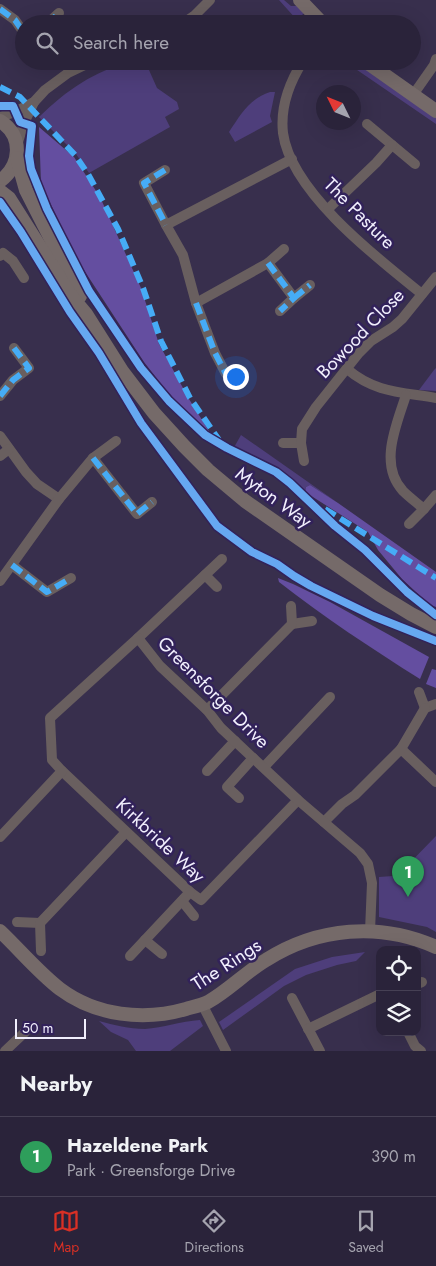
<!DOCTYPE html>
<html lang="en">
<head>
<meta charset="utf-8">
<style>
	body { margin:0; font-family:Jost,sans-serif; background:#362f45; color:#f1f3f6 }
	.controls { position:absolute; right:15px; bottom:15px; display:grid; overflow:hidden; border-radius:10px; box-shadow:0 5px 20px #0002 }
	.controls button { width:45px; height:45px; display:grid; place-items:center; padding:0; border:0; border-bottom:1px solid #464054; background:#2a233a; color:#f1f3f6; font:25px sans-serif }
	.compass { position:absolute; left:316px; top:85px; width:45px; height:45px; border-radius:50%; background:#2a233a; box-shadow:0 5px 20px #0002; rotate:313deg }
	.scale { position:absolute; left:15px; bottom:12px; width:71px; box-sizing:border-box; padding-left:5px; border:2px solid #f1effd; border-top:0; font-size:14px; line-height:18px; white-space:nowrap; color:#f1effd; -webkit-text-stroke:4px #32225a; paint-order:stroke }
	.you { position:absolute; left:235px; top:376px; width:18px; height:18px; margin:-12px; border:4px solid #fff; border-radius:50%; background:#1a73e8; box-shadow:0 0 0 8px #1a73e833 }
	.badge { display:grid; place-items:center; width:32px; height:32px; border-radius:50%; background:#d93025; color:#fff; font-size:16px; font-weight:700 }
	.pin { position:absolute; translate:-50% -41px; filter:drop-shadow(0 1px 2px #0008) }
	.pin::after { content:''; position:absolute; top:26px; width:18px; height:15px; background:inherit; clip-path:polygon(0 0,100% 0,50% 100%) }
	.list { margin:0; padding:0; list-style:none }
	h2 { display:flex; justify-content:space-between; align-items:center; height:65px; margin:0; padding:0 20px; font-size:21px }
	h2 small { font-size:16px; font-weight:400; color:#a5a4af }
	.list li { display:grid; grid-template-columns:32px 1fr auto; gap:15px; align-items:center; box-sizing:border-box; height:80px; padding:0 20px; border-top:1px solid #464054 }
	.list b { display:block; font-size:19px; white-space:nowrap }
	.list p { margin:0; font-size:16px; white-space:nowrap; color:#a5a4af }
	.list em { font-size:16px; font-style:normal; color:#a5a4af }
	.icon { flex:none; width:28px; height:28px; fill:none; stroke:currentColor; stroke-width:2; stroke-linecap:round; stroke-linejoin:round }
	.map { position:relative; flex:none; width:436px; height:1051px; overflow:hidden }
	.search { position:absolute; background:#2a233a; box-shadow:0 5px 20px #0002; left:15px; right:15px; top:15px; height:55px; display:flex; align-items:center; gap:12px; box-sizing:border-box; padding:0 18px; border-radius:28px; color:#a5a4af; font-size:19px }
	.sheet { height:145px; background:#2a233a }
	nav { display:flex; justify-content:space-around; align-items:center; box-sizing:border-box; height:70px; border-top:1px solid #464054; background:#2a233a; font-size:14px; color:#a5a4af }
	nav a { display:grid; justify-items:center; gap:2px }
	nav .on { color:#d93025 }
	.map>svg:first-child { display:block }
	.green { fill:#4e3e7b }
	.forest { fill:#644ea0 }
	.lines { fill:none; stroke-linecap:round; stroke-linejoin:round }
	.street { stroke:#695f5f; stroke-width:10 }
	.secondary { stroke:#756a69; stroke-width:14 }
	.quiet { stroke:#46acf6; stroke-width:6; stroke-dasharray:12 6; stroke-linecap:butt }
	.cycleway-casing { stroke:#32225a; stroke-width:11 }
	.cycleway { stroke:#66a8f1; stroke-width:8 }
	.labels { text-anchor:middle; stroke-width:5; stroke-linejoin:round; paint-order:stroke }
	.street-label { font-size:19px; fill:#f1effd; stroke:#32225a }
</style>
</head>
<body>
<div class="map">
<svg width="436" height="1051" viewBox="0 0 436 1051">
	<rect width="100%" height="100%" fill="#382f4d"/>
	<g class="green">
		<path d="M279 0H284L291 6H297L304 13 297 20Z"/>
		<path d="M132 61H145L157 88 177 102 179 109 165 117 170 127 89 173 76 154 39 117C68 89 93 72 132 61Z"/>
		<path d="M344 61H355L436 117V124Z"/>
		<path d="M270 92H275L270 116 272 122 235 142 229 132C241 114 249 99 270 92Z"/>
		<path d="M436 368V391L419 390 434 370Z"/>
		<path d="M241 435 338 503 310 485 306 487 305 492 303 495 276 472 232 451Z"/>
		<path d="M436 836V932L427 927 379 917V877L393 876 400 873Z"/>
		<path d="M365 952 356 961 337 965 306 975 284 986 223 1030 219 1022 295 969 332 957Z"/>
		<path d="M200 1020 203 1026 170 1051H136L128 1040 111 1032 99 1021C114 1025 129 1029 145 1029 163 1028 181 1021 200 1020Z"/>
	</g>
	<g class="forest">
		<path d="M39 127 74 157 100 197 141 288 159 344 189 399 212 436 182 411 144 362 78 261 41 184Z"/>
		<path d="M310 485 338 503 436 572V607L430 605 402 579 378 550 368 532 305 492 306 487Z"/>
		<path d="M278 578 293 584 330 602 429 657 420 679C372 649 324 617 279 582Z"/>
		<path d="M432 669 436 670V688L426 684Z"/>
	</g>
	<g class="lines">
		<g class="street">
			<path d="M0 9 15 20 24 33"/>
			<path d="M47 24 59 13"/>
			<path d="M182 24 195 15 210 0"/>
			<path d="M303 61C289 83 280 106 283 133 291 192 377 258 422 294"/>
			<path d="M413 95 434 65 436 59"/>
			<path d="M0 117 15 112 34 102 45 90 68 73 93 61"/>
			<path d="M367 124 415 164"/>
			<path d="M17 145 24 123 34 102"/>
			<path d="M165 170 144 183 166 225"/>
			<path d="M328 209 376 163 392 145"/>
			<path d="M0 256 3 253 13 261 24 278"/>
			<path d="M268 263 294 298 280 311"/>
			<path d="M294 298 310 285"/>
			<path d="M196 303 268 263 284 249"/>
			<path d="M347 369C375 393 402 392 436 398"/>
			<path d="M242 371 226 374 215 353 196 303 183 255 166 225 292 159"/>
			<path d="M406 395C397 424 378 464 403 491 409 497 417 503 424 509L409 524"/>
			<path d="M0 396 13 380 29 368 14 348"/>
			<path d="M0 436 26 472 37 484 59 499"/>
			<path d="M283 443H301"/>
			<path d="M0 456 9 449"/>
			<path d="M93 458 137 514 152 502"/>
			<path d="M304 461 301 443 302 429 316 407 359 353 371 341 393 327 402 319 436 277"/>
			<path d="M424 509 436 495"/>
			<path d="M12 565 47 592 71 578"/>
			<path d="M205 575 217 587"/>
			<path d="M0 581 59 499 93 458 116 441"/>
			<path d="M292 624 312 621"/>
			<path d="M138 638 222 559"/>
			<path d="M419 692 425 708 436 704"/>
			<path d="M207 710 292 624 291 606"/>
			<path d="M401 749 436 782"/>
			<path d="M264 767 330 697"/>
			<path d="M62 771 190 892 201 900 298 800"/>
			<path d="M207 771 235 741"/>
			<path d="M239 798 227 787 253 758"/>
			<path d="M324 822 342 804 355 795 401 749 425 708"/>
			<path d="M0 837 62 771 52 760 50 718 138 638 160 666 207 710 221 728 298 800 360 853 368 864 372 883 370 931"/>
			<path d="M182 901 194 916"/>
			<path d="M17 922 40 923"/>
			<path d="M145 940 162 954"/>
			<path d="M41 951 40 923 126 832"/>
			<path d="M130 956 190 892"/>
			<path d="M417 984 422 982"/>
			<path d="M292 998 320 1051"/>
			<path d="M202 1004 226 1051"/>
			<path d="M308 1029 380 994"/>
			<path d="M408 1032 415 1046 421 1051"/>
			<path d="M5 1051 25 1032"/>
		</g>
		<g class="secondary">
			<path d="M300 0 323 24"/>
			<path d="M365 61 436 111"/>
			<path d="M0 121C24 136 21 166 0 181"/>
			<path d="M17 158 26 190 80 296"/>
			<path d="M0 191 9 198 71 296 86 314 122 371 154 413 184 446 208 470 245 501 380 595 411 614 436 627"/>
			<path d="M0 931C20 950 38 972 60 989 96 1016 144 1021 186 1009 193 1007 202 1005 208 1002 229 990 246 972 266 960 318 927 380 922 436 947"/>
		</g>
		<g class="quiet">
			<path d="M0 9 15 20 24 33"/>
			<path d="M47 24 59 13"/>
			<path d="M0 87 20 97 75 155 88 174 118 229 143 288 161 341 190 398 219 440"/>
			<path d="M165 170 144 183 166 225"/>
			<path d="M268 263 294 298 280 311"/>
			<path d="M294 298 310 285"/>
			<path d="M196 303 215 353 226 374 242 371"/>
			<path d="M0 396 13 380 29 368 14 348"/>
			<path d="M93 458 137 514 152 502"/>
			<path d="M325 509 436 578"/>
			<path d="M12 565 47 592 71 578"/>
		</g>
		<g class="cycleway-casing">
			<g id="cycleway">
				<path d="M0 106H13L20 122 32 126 29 156 31 169 47 209 89 291 141 368 169 401 205 435 227 448 276 472 290 483 335 526 365 550 407 592 436 615"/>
				<path d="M0 202 21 232 70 312 99 353 141 423 217 526 252 552 277 564 294 576 311 586 373 616 436 641"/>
			</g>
		</g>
		<use href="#cycleway" class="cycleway"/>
	</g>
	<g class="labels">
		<g class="street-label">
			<text transform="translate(360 213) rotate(45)" y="7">The Pasture</text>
			<text transform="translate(360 333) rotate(-46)" y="7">Bowood Close</text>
			<text transform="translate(274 497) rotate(36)" y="7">Myton Way</text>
			<text transform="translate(214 692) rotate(45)" y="7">Greensforge Drive</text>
			<text transform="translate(161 840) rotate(43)" y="7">Kirkbride Way</text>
			<text transform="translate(226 964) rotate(-33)" y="7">The Rings</text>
		</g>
	</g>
</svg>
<div class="controls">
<button><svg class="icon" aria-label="locate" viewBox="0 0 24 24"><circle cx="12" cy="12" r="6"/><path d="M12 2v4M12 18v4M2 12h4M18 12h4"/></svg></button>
<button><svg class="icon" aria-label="layers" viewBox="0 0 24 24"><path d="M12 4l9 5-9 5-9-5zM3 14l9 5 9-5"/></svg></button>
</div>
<svg class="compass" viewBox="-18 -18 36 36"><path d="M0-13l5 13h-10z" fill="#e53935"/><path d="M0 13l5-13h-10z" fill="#a5a4af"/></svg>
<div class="scale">50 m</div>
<div class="you"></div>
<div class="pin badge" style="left:408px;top:897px;background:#2e9e5b">1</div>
<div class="search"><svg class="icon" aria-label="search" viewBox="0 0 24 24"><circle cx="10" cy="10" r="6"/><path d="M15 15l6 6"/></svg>Search here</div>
</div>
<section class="sheet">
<h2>Nearby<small></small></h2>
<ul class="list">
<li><span class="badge" style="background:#2e9e5b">1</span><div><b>Hazeldene Park</b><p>Park · Greensforge Drive</p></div><em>390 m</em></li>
</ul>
</section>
<nav>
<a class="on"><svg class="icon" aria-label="map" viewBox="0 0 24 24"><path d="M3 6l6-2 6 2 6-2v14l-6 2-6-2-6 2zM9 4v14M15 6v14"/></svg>Map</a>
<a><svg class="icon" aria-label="directions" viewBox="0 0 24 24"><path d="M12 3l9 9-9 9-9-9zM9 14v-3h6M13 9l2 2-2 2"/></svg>Directions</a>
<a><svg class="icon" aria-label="saved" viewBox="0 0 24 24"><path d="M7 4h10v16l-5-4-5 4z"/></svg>Saved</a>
</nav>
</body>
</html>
